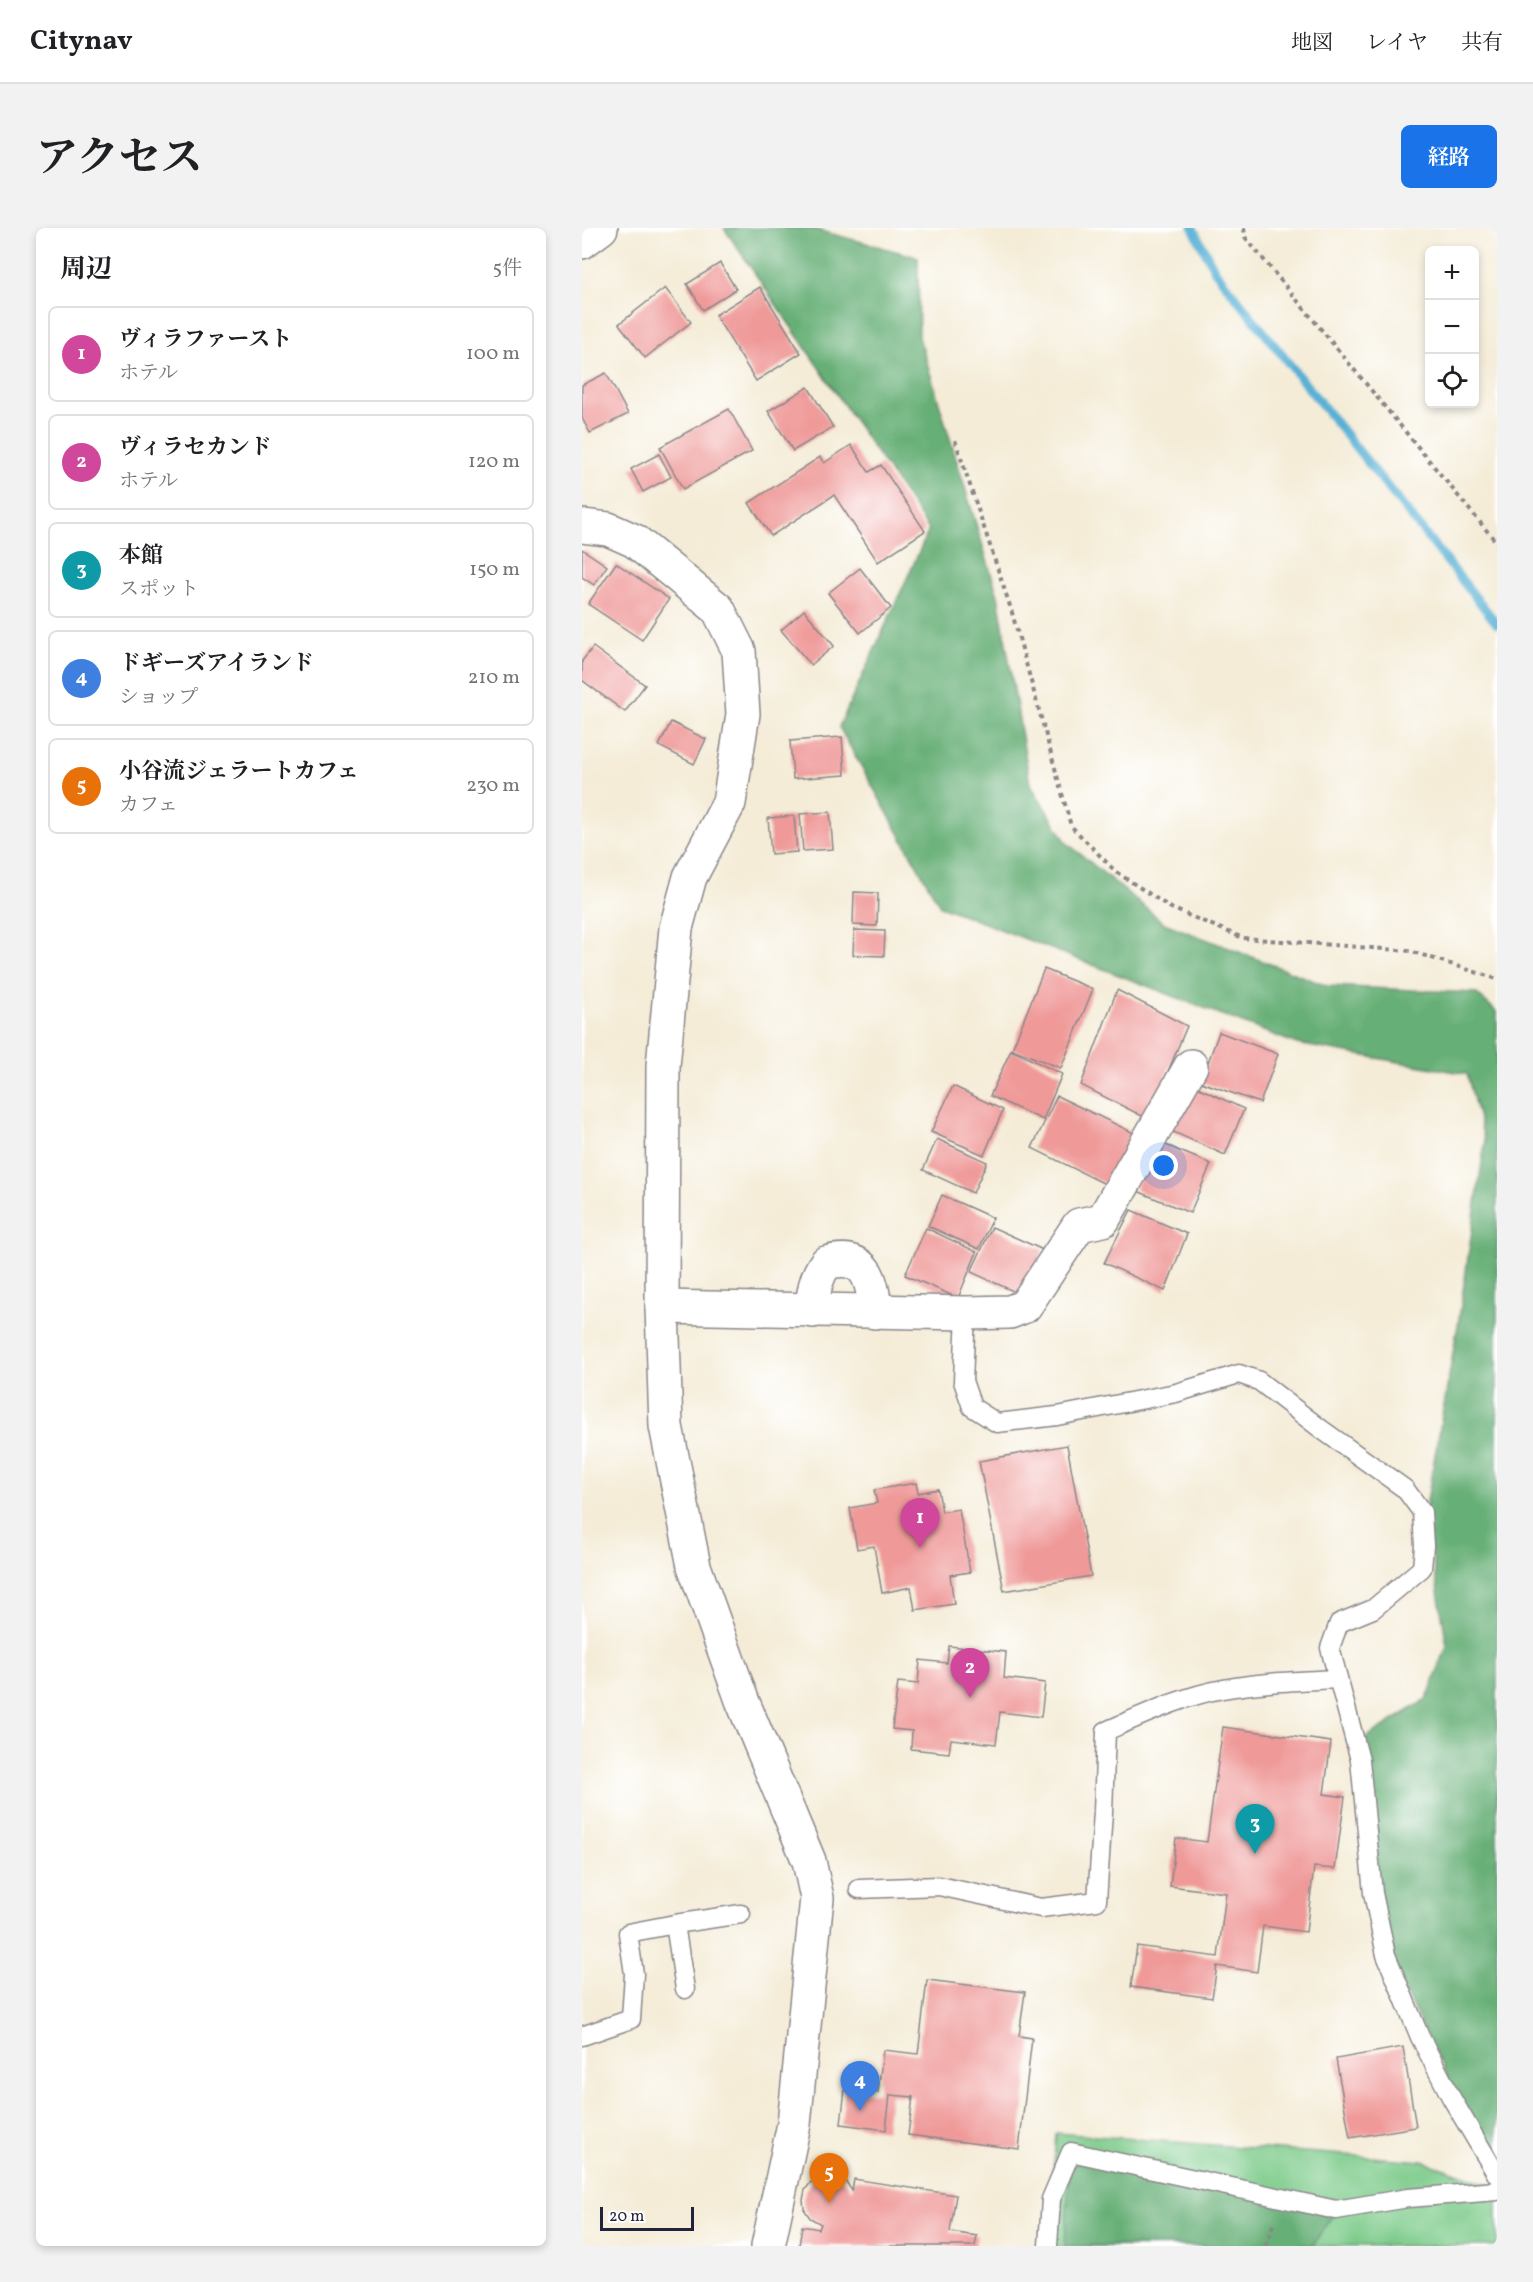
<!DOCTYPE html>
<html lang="ja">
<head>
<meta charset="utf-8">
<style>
	body { margin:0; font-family:Vollkorn,"Noto Serif JP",serif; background:#f2f2f2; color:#202124 }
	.controls { position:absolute; right:18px; top:18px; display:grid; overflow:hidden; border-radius:9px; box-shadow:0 3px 9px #0003 }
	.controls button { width:54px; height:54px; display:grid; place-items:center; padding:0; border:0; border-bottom:2px solid #e0e0e0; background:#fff; color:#202124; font:30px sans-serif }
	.scale { position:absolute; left:18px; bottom:15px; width:94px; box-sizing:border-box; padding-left:6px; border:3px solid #22223b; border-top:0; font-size:16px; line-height:21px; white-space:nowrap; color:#22223b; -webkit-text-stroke:4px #fff; paint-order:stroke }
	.you { position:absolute; left:582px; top:938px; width:21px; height:21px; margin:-15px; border:4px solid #fff; border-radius:50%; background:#1a73e8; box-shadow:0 0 0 9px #1a73e833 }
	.badge { display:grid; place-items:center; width:39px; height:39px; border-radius:50%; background:#1a73e8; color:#fff; font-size:20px; font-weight:700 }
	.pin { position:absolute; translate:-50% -50px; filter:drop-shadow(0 2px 3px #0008) }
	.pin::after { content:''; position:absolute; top:32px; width:21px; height:18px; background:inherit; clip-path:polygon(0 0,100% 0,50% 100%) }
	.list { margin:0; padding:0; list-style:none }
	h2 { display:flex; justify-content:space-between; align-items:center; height:78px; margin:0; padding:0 24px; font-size:26px }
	h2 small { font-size:20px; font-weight:400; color:#757577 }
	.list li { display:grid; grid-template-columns:39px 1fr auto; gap:18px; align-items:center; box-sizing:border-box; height:96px; margin:0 12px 12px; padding:0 12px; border:2px solid #e0e0e0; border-radius:9px }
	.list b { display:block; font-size:22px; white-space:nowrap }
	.list p { margin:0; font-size:20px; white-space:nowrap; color:#757577 }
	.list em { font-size:20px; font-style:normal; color:#757577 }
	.icon { flex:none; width:33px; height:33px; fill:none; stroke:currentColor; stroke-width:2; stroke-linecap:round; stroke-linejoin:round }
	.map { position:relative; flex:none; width:915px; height:2018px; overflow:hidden; border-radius:9px }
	header { display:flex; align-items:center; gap:36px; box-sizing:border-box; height:84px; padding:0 30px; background:#fff; border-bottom:2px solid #e0e0e0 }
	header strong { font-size:28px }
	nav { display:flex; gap:33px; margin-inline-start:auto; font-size:21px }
	.intro { display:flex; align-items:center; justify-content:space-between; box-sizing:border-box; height:144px; padding:0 36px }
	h1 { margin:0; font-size:42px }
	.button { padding:15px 27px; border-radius:9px; background:#1a73e8; color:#fff; font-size:21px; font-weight:700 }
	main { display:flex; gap:36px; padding:0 36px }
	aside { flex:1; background:#fff; border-radius:9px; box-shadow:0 3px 9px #0003 }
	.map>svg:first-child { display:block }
	.green { fill:#7dcb8a; stroke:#507662; stroke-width:1.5 }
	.forest { fill:#66af76; stroke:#446858; stroke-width:1.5 }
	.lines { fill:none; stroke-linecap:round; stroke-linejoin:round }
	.stream { stroke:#58b1d5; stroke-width:9 }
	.building { fill:#ef9a99 }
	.lane-casing { stroke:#8b8789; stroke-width:21 }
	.street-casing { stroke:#8b8789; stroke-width:36 }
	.primary-casing { stroke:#8b8789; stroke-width:36 }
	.path { stroke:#8b8789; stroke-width:4; stroke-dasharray:4.5 4.5; stroke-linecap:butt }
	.lane { stroke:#fff; stroke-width:18 }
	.street { stroke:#fff; stroke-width:33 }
	.primary { stroke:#fff; stroke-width:33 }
</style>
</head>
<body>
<header>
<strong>Citynav</strong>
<nav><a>地図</a><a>レイヤ</a><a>共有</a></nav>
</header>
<div class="intro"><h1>アクセス</h1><a class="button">経路</a></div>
<main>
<aside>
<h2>周辺<small>5件</small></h2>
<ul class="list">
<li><span class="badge" style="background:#d1479c">1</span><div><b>ヴィラファースト</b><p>ホテル</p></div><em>100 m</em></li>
<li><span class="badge" style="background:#d1479c">2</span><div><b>ヴィラセカンド</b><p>ホテル</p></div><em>120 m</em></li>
<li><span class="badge" style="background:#0f9aa8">3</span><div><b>本館</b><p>スポット</p></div><em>150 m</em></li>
<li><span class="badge" style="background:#3f7fe0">4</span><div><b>ドギーズアイランド</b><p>ショップ</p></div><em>210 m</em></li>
<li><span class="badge" style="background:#e8710a">5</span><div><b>小谷流ジェラートカフェ</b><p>カフェ</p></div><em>230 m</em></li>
</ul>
</aside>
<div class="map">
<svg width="915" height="2018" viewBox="0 0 915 2018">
	<rect width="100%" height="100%" fill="#fff"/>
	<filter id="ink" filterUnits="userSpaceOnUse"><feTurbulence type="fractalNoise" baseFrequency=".0167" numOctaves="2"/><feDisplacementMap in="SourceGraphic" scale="12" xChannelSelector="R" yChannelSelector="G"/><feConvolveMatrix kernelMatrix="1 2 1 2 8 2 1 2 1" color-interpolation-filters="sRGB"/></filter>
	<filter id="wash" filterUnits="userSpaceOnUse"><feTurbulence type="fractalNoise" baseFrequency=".008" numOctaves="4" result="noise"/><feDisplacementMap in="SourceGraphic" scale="24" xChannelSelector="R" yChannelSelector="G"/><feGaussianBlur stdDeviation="1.35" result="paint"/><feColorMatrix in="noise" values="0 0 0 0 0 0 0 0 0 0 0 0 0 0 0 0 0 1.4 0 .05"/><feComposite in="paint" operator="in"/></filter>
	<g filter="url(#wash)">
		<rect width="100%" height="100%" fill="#f4ecd7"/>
		<path class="green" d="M474 1905 840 1933 915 1959V2018H466Z"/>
		<g class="forest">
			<path d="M142 0H228L336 29 337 109 416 368 448 556 485 615 582 695 745 758 894 765 915 784V1947L804 1727 776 1515 845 1471 865 1418 843 1284 876 1097 903 914 885 846 715 816 358 678 257 499 347 302Z"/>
			<path d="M489 1924 754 1982 730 2018H483Z"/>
		</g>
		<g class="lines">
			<path class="stream" d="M611 0 633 43 915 396"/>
		</g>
		<g id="blocks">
			<g class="building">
				<path d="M138 35 154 61 121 82 105 56Z"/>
				<path d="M178 59 219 125 174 153 133 87Z"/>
				<path d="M83 60 109 94 63 130 37 96Z"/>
				<path d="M24 145 46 186 8 205 0 190V157Z"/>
				<path d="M226 159 251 199 211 223 186 183Z"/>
				<path d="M147 181 170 223 101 261 78 219Z"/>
				<path d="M269 217 287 244 299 237 343 303 296 334 252 267 189 308 167 275 238 229 242 235Z"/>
				<path d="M77 226 89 249 61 264 49 241Z"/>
				<path d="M0 321 25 338 12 357 0 349Z"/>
				<path d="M34 335 87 371 60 412 6 376Z"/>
				<path d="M278 340 309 380 278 405 246 365Z"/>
				<path d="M222 382 252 418 229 437 199 402Z"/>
				<path d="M11 419 63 457 43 484 0 452V433Z"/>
				<path d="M89 494 124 511 112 536 77 518Z"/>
				<path d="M260 509 263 547 211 551 208 513Z"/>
				<path d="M248 584 251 621 221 623 218 586Z"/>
				<path d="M212 588 215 624 189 626 186 590Z"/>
				<path d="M272 664 296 665 295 698 271 697Z"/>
				<path d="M272 702 303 703 302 728 271 727Z"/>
				<path d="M462 741 511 761 479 840 430 821Z"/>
				<path d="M535 762 605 798 566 891 499 857Z"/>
				<path d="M637 804 696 826 678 875 619 854Z"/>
				<path d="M429 822 480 846 461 892 408 868Z"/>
				<path d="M611 857 662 881 643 927 589 903Z"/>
				<path d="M371 858 421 882 402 927 349 904Z"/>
				<path d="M475 868 552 905 529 959 450 920Z"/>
				<path d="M355 911 405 934 391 965 341 942Z"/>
				<path d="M574 913 629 936 608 985 553 962Z"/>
				<path d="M360 967 411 990 397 1021 346 998Z"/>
				<path d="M549 982 605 1006 583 1063 522 1035Z"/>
				<path d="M410 999 461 1022 442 1068 389 1044Z"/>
				<path d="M344 1000 395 1024 376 1070 323 1047Z"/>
				<path d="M485 1217 509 1348 422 1363 397 1233Z"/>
				<path d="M334 1255 336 1265 356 1261 360 1284 377 1281 388 1344 368 1347 372 1376 333 1382 329 1359 300 1365 292 1318 275 1321 268 1280 295 1275 292 1262Z"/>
				<path d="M367 1418 424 1424 422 1450 463 1455 459 1489 418 1484 414 1516 369 1511 367 1525 329 1521 330 1503 310 1501 316 1454 336 1456 338 1432 365 1435Z"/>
				<path d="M641 1499 749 1514 742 1566 763 1569 753 1641 732 1639 724 1704 681 1698 675 1744 635 1738 630 1770 549 1759 555 1718 636 1729 644 1665 588 1658 594 1610 625 1614Z"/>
				<path d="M345 1752 443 1764 437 1808 450 1810 437 1921 326 1907 331 1869 308 1867 304 1902 259 1896 263 1861 296 1865 301 1822 336 1826Z"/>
				<path d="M821 1819 834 1899 768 1910 754 1831Z"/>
				<path d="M247 1947 257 1949 265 1955 270 1963 272 1951 374 1967 368 2004 395 2008 393 2018H217L220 1998 237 2001 239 1996 228 1990 222 1981 221 1972 223 1962 229 1954 238 1948Z"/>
			</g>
		</g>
	</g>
	<g filter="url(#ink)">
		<use href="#blocks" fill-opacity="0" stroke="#8b8789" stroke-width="1.5"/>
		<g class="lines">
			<g class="lane-casing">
				<g id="lane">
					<path d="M384 1085 381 1153 390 1179 415 1195 475 1188 594 1165 657 1146 677 1153 739 1201 823 1261 840 1284 842 1318 840 1340 791 1381 757 1395 748 1420 778 1532 791 1665 804 1727 838 1809 870 1871 915 1947"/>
					<path d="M277 1661 357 1658 459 1680 515 1673 521 1584 524 1503C561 1487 601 1468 641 1461 679 1454 718 1453 756 1451"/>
					<path d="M103 1761 93 1696 159 1686"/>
					<path d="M0 1808 49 1791 52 1746 46 1705 93 1696"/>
					<path d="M466 2018 469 1971 489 1924 754 1982 826 1970 915 1963"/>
				</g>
			</g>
			<g class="street-casing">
				<g id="street">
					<path d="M0 298 26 301 53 313 136 381 157 423 161 486 147 575 108 649 94 700 81 838 80 1079 84 1198 112 1338 160 1472 227 1633 235 1670 212 1896 186 2018"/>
					<path d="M80 1079 384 1085 428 1084 443 1078 497 997 521 992 609 838"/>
					<path d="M231 1083C230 1065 234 1049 244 1035 283 1024 291 1050 293 1084"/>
				</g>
			</g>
			<g class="primary-casing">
				<path id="primary" d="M0 14 19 0"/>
			</g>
			<g class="path">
				<path d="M662 0 663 9 915 315"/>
				<path d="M373 212 429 381 489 598 534 644 589 680 661 710 828 723 915 751"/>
				<path d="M684 2018 692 1994"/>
			</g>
			<use href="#lane" class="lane"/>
			<use href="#street" class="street"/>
			<use href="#primary" class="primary"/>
		</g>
	</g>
</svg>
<div class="controls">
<button>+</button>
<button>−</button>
<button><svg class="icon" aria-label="locate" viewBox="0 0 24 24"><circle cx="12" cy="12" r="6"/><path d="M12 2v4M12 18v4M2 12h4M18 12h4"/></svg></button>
</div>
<div class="scale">20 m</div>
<div class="you"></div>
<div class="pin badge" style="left:338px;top:1320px;background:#d1479c">1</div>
<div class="pin badge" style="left:388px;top:1470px;background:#d1479c">2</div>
<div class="pin badge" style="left:673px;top:1626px;background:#0f9aa8">3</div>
<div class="pin badge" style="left:278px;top:1883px;background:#3f7fe0">4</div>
<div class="pin badge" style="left:247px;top:1975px;background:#e8710a">5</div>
</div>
</main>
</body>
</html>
